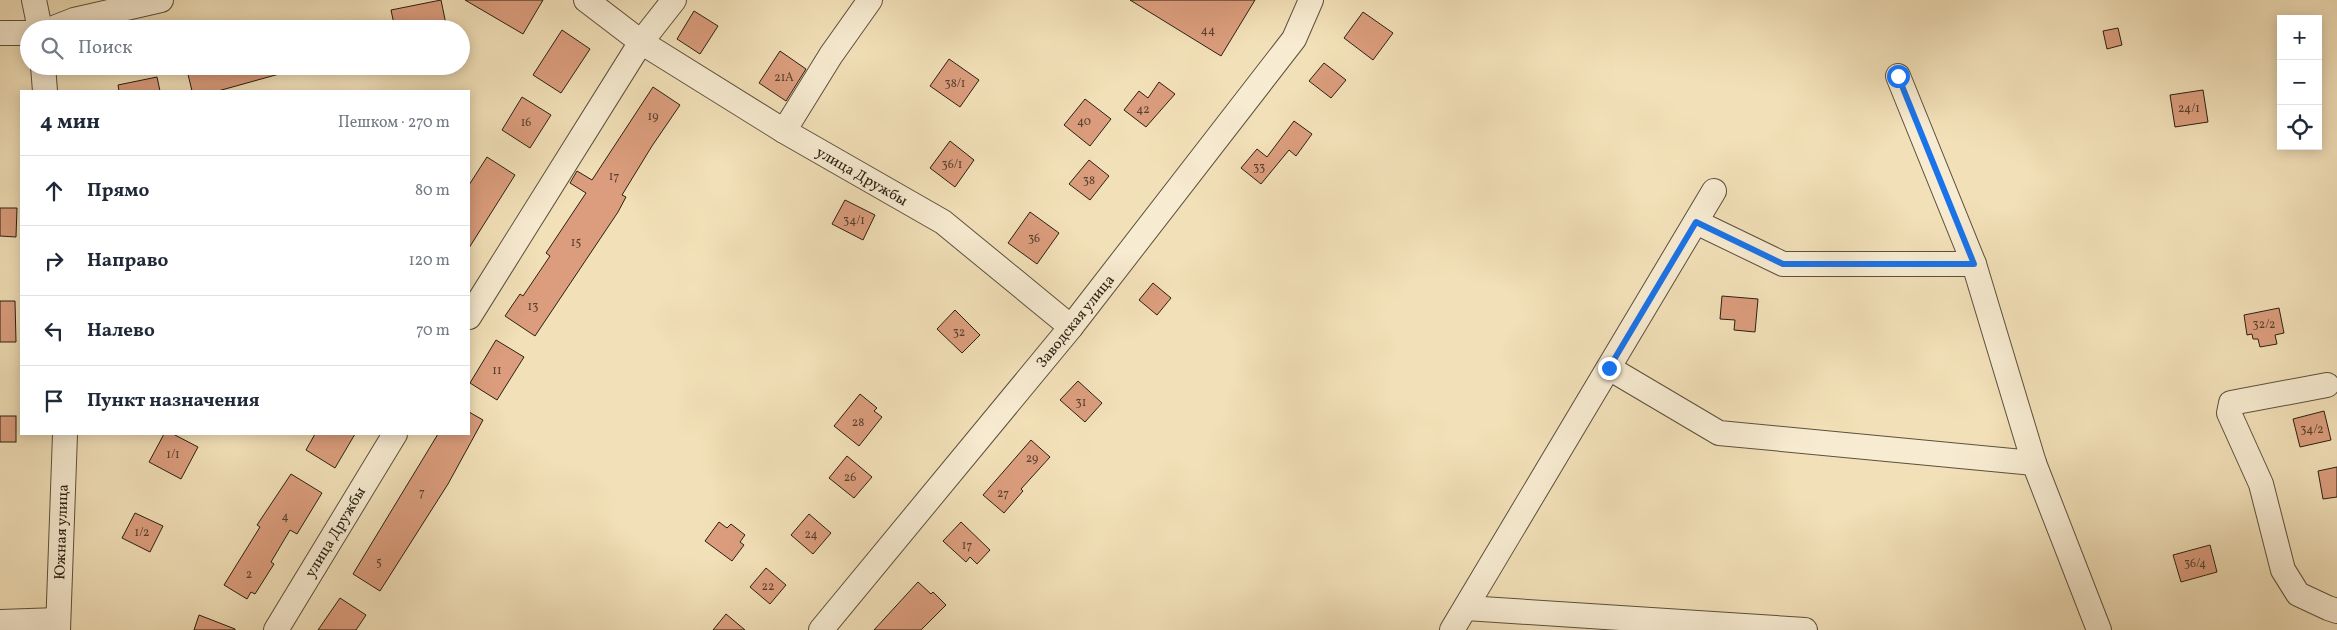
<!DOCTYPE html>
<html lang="ru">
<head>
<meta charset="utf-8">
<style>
	body { margin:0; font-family:Vollkorn,serif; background:#f2f2f3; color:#1f2937 }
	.controls { position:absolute; right:15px; top:15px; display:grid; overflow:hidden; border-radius:0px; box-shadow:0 2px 12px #0003 }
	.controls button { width:45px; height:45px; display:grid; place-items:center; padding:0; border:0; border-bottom:1px solid #e0e1e3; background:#fff; color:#1f2937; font:25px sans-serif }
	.stop { position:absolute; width:15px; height:15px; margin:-11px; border:4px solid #1a73e8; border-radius:50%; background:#fff }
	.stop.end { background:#1a73e8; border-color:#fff; box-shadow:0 1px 5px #0008 }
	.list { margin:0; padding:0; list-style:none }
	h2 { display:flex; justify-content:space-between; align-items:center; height:65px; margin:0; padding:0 20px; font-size:21px }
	h2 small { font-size:16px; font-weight:400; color:#747a83 }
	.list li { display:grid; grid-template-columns:32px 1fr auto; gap:15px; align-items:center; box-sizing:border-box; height:70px; padding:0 20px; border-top:1px solid #e0e1e3 }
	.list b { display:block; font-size:19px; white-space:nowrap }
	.list em { font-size:16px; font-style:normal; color:#747a83 }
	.icon { flex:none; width:28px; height:28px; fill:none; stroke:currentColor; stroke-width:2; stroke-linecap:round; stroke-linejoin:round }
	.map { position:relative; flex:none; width:2337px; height:630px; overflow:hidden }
	.search { position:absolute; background:#fff; box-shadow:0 2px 12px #0003; left:20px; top:20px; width:450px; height:55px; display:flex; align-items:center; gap:12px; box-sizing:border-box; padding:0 18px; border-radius:28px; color:#747a83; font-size:19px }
	.panel { position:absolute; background:#fff; box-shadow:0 2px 12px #0003; left:20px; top:90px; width:450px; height:345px; border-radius:0px }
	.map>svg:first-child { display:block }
	.building { fill:#db9d7d; stroke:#2a2013 }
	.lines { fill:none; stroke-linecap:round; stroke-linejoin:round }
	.minor-casing { stroke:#5c503c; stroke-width:26 }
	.minor { stroke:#f7ebd1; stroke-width:24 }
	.route { stroke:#1a73e8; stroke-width:6 }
	.labels { text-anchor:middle; stroke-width:4.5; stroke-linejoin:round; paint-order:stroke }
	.number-label { font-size:12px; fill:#563f2e }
	.street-label { font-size:15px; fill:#2a2013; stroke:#f7ebd1 }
</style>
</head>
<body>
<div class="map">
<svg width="2337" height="630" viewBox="0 0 2337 630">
	<rect width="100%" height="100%" fill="#f2e0b8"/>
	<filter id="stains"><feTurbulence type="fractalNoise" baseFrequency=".004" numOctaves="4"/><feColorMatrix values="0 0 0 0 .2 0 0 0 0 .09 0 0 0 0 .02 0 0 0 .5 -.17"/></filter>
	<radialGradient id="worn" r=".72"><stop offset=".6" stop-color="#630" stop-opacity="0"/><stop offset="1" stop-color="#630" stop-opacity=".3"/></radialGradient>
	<g class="building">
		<path d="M441 0 447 29H395L391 10Z"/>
		<path d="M465 0H543L523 34Z"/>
		<path d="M1130 0H1255L1221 56Z"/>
		<path d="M694 11 718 26 700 54 677 39Z"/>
		<path d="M1363 12 1393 33 1373 60 1344 38Z"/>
		<path d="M2118 28 2122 45 2107 49 2103 31Z"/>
		<path d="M562 30 590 49 561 93 533 75Z"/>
		<path d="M780 51 806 69 786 101 759 83Z"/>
		<path d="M949 59 979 80 960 107 930 86Z"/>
		<path d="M1324 63 1346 80 1331 98 1309 81Z"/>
		<path d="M186 66H289L290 71 218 91H192Z"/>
		<path d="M157 77 160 91H119L118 85Z"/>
		<path d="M1159 82 1175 94 1146 127 1124 110 1139 91 1148 98Z"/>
		<path d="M653 87 680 105 652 146 622 195 626 197 618 212 535 336 505 316 520 294 523 296 550 256 546 253 586 193 570 183 577 171 592 180Z"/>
		<path d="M2203 90 2208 122 2175 127 2170 95Z"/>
		<path d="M522 97 551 115 530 148 502 130Z"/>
		<path d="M1085 99 1111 119 1090 146 1064 125Z"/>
		<path d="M1294 121 1312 134 1296 156 1289 150 1261 184 1241 168 1257 149 1267 157Z"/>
		<path d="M950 141 974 160 955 187 930 168Z"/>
		<path d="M487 157 515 175 469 248V185Z"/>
		<path d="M1089 160 1109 176 1090 200 1069 184Z"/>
		<path d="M845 200 875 215 863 240 832 224Z"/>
		<path d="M0 208H17L16 237 0 236Z"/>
		<path d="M1030 212 1059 233 1037 264 1008 243Z"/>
		<path d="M1153 283 1171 298 1157 315 1139 300Z"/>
		<path d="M1722 296 1758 299 1755 332 1734 330 1735 320 1720 319Z"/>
		<path d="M0 301H15L16 342H0Z"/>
		<path d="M2279 308 2284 333 2275 335 2277 344 2260 347 2258 339H2253L2252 334 2247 335 2244 315Z"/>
		<path d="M955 310 980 335 962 353 937 329Z"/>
		<path d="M496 340 524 357 497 400 470 383Z"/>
		<path d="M1078 381 1102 403 1085 422 1060 400Z"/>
		<path d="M860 394 877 408 874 411 882 417 859 446 834 426Z"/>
		<path d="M2324 411 2331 440 2300 447 2293 419Z"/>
		<path d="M469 412 483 420 448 484 380 591 353 574 438 434H469Z"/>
		<rect x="0" y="416" width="16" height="26"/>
		<path d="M164 434H173L198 447 181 479 149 462Z"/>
		<path d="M315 434H355L335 468 306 450Z"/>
		<path d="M1031 440 1050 457 1021 489 1023 491 1004 513 983 495Z"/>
		<path d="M847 456 872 477 854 498 829 478Z"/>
		<path d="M2337 467V497L2323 499 2318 471Z"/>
		<path d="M291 474 322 493 297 534 290 530 271 562 274 564 255 594 251 592 247 599 224 585 260 527 257 525Z"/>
		<path d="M135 513 163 526 150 552 122 538Z"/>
		<path d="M809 514 831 533 813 554 791 535Z"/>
		<path d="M719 522 727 528 731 524 745 535 740 542 744 545 732 561 705 541Z"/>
		<path d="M961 522 990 550 977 564 970 557 966 562 943 541Z"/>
		<path d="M2210 545 2217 572 2181 582 2173 555Z"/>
		<path d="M766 568 786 585 770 604 750 587Z"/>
		<path d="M918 582 931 594 933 592 946 605 921 630H874Z"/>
		<path d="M340 598 366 615 356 630H318Z"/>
		<path d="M726 614 745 630H713Z"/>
		<path d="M199 615 235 629V630H194Z"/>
	</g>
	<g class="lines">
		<g class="minor-casing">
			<g id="minor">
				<path d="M34 0 40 29"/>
				<path d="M586 0 641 42 784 131 943 222 1071 327"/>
				<path d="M51 29 74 20 161 0"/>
				<path d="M0 33H29"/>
				<path d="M43 66 45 91"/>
				<path d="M1898 76 1974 264 2034 463 2099 630"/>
				<path d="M784 131 831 55 870 0"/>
				<path d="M1696 222 1783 264H1974"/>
				<path d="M469 317 641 42 674 0"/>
				<path d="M1609 368 1719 433 2034 463"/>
				<path d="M2327 385 2231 403 2229 413 2261 484 2283 570 2298 594 2328 608 2337 611"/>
				<path d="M1466 608 1805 630"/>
				<path d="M0 622 58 620"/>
				<path d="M58 630 65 434"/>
				<path d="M276 630 395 434"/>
				<path d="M821 630 1071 327 1294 39 1311 0"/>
				<path d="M1452 630 1714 191"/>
			</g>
		</g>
		<use href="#minor" class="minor"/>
	</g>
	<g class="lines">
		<path class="route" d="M1609 368 1696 222 1783 264H1974L1898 76"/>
	</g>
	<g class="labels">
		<g class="number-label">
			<text x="1208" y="34">44</text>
			<text x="784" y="81">21А</text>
			<text x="955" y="87">38/1</text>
			<text x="2189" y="112">24/1</text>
			<text x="1143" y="113">42</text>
			<text x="653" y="120">19</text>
			<text x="1084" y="125">40</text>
			<text x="526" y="126">16</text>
			<text x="952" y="168">36/1</text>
			<text x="1259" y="171">33</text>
			<text x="614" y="180">17</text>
			<text x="1089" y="184">38</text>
			<text x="854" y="224">34/1</text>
			<text x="1034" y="242">36</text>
			<text x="576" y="246">15</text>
			<text x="533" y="310">13</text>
			<text x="2264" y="328">32/2</text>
			<text x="959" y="336">32</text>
			<text x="497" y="374">11</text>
			<text x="1081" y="406">31</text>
			<text x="858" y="426">28</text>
			<text x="2312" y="433">34/2</text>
			<text x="173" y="458">1/1</text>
			<text x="1032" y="462">29</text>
			<text x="850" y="481">26</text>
			<text x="422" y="496">7</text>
			<text x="1003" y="497">27</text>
			<text x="285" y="520">4</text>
			<text x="142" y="536">1/2</text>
			<text x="811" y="538">24</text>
			<text x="967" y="549">17</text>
			<text x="379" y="566">5</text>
			<text x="2195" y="567">36/4</text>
			<text x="249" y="578">2</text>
			<text x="768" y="590">22</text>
		</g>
		<g class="street-label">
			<text transform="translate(862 176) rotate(30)" y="5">улица Дружбы</text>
			<text transform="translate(1075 321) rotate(-51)" y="5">Заводская улица</text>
			<text transform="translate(61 532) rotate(-88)" y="5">Южная улица</text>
			<text transform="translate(335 532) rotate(-59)" y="5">улица Дружбы</text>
		</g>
	</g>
	<rect width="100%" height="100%" filter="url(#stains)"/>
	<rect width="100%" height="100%" fill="url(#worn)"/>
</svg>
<div class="controls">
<button>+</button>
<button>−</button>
<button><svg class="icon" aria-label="locate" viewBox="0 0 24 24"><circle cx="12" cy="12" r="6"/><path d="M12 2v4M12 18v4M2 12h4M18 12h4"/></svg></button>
</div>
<div class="stop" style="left:1898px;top:76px"></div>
<div class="stop end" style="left:1609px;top:368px"></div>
<div class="search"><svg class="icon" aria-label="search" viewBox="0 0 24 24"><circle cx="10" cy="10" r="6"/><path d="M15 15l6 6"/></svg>Поиск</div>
<section class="panel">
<h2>4 мин<small>Пешком · 270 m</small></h2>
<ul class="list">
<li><svg class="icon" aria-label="ahead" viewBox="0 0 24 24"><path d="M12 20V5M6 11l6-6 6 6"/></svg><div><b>Прямо</b></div><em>80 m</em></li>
<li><svg class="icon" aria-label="right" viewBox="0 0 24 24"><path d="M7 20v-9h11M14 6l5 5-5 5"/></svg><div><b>Направо</b></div><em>120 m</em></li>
<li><svg class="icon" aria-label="left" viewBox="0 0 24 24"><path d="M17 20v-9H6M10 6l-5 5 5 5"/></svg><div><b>Налево</b></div><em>70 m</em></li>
<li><svg class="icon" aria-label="arrive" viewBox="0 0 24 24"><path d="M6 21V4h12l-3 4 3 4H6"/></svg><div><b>Пункт назначения</b></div></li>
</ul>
</section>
</div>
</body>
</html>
